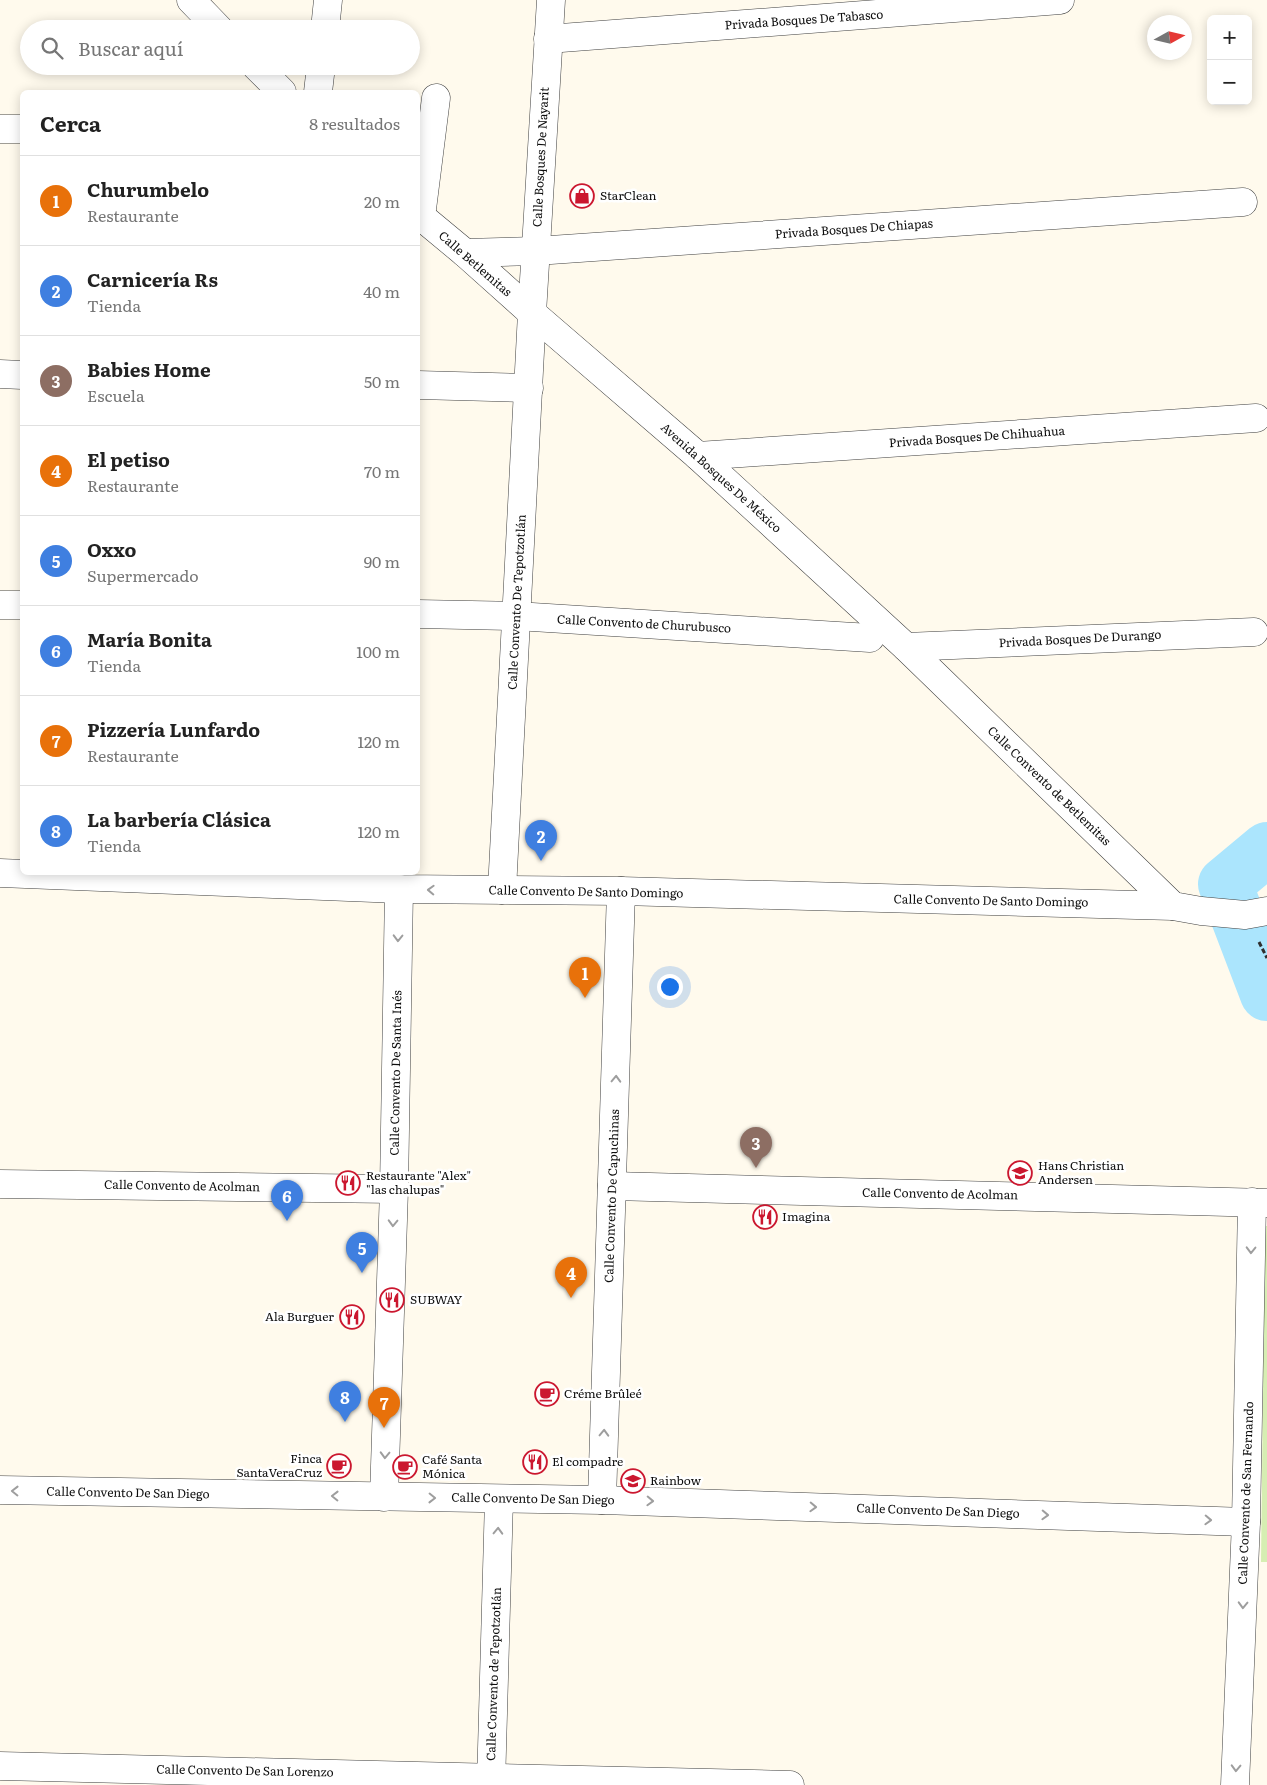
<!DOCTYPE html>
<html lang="es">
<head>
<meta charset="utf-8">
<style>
	body { margin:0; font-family:Literata,serif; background:#f2f2f2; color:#222 }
	.controls { position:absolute; right:15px; top:15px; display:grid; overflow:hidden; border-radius:8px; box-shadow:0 2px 12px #0003 }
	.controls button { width:45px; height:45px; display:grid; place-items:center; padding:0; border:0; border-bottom:1px solid #e0e0e0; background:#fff; color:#222; font:25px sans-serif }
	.compass { position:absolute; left:1147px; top:15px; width:45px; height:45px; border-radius:50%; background:#fff; box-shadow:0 2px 12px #0003; rotate:82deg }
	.you { position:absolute; left:669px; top:986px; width:18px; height:18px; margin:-12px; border:4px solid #fff; border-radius:50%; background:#1a73e8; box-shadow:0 0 0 8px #1a73e833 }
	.badge { display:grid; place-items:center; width:32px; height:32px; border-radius:50%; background:#b45309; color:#fff; font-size:16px; font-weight:700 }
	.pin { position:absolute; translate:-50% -41px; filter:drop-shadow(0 1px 2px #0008) }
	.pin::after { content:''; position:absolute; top:26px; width:18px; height:15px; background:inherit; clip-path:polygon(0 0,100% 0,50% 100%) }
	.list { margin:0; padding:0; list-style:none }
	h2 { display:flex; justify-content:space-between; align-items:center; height:65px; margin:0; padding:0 20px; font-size:21px }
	h2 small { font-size:16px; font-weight:400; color:#767676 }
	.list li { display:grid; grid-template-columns:32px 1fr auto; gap:15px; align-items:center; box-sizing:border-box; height:90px; padding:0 20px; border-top:1px solid #e0e0e0 }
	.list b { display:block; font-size:19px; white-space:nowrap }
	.list p { margin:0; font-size:16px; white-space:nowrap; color:#767676 }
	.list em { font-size:16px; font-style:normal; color:#767676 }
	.icon { flex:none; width:28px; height:28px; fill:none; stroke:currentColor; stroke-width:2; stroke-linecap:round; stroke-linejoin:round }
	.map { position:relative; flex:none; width:1267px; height:1785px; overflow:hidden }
	.search { position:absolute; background:#fff; box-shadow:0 2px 12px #0003; left:20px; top:20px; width:400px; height:55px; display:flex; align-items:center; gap:12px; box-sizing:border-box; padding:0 18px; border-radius:28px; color:#767676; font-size:19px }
	.panel { position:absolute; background:#fff; box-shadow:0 2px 12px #0003; left:20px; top:90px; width:400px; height:785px; border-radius:8px }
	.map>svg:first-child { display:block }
	.green { fill:#d6eeb2 }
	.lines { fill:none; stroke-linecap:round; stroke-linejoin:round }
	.river { stroke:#abe5fd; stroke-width:54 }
	.minor-casing { stroke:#404040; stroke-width:29 }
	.path { stroke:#2f2f2f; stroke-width:3; stroke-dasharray:5 2.5; stroke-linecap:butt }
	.minor { stroke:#fff; stroke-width:28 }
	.oneway { stroke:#9e9e9e }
	.labels { text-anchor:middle; stroke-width:5; stroke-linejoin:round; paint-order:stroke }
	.street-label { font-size:12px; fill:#0d0d0d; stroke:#fff }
	.poi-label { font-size:12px; fill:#0d0d0d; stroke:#fff; text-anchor:start }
</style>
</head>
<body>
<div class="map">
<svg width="1267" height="1785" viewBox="0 0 1267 1785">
	<rect width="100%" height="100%" fill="#fffaed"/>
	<path class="green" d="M1265 1226H1267V1562H1261Z"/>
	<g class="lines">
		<path class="river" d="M1267 849 1225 884 1267 994"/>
		<g class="minor-casing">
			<g id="minor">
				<path d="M191 0 219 29"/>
				<path d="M325 29 328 0"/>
				<path d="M548 39 1060 0"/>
				<path d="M256 66 282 92"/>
				<path d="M318 92 321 66"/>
				<path d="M0 129H22"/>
				<path d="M418 214 465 253 532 313 698 456 906 647 1173 906 1201 911 1245 915 1267 911"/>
				<path d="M421 217 436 98"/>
				<path d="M465 253 536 251 1243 202"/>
				<path d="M0 374 22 375"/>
				<path d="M418 385 529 388"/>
				<path d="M698 456 1256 418"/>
				<path d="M0 605H22"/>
				<path d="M418 614 516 616 870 638"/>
				<path d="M906 647 1254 632"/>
				<path d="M0 873 399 889 621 891 1173 906"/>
				<path d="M502 890 532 313 551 0"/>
				<path d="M0 1184 394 1189"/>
				<path d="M612 1186 1267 1203"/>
				<path d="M0 1490 602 1500 1246 1522"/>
				<path d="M384 1497 394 1189 399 889"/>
				<path d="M602 1500 621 891"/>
				<path d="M0 1766 790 1785"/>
				<path d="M491 1785 499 1499"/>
				<path d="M1235 1785 1246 1522 1252 1202"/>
			</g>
		</g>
		<path class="path" d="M1259 942 1267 958"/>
		<use href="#minor" class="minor"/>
	</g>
	<defs><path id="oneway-chevron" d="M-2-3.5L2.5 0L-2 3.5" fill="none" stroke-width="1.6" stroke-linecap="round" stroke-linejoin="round" transform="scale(1.25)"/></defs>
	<g class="oneway">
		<use href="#oneway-chevron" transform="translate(431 890) rotate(-178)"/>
		<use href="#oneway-chevron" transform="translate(398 938) rotate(91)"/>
		<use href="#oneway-chevron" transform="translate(616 1079) rotate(-88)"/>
		<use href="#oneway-chevron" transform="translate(393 1223) rotate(92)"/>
		<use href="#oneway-chevron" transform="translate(1251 1250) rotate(91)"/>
		<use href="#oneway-chevron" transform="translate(604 1433) rotate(-88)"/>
		<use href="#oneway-chevron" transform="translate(385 1455) rotate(92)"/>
		<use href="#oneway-chevron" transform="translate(15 1491) rotate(-179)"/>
		<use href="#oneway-chevron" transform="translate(335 1496) rotate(-179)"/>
		<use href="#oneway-chevron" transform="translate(432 1498) rotate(1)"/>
		<use href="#oneway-chevron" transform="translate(650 1501) rotate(2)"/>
		<use href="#oneway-chevron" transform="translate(813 1507) rotate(2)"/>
		<use href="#oneway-chevron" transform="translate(1045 1515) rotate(2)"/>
		<use href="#oneway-chevron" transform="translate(1208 1520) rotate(2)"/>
		<use href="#oneway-chevron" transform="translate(498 1531) rotate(-88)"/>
		<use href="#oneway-chevron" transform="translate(1243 1605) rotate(92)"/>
		<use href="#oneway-chevron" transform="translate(1236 1768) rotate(92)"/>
	</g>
	<defs>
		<g id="shop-ring" transform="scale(1.25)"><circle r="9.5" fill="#fff" stroke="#cb172f" stroke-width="1.5"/><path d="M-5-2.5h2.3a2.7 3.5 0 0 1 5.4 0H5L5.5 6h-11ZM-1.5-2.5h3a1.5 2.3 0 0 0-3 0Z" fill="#cb172f"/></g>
		<g id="school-ring" transform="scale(1.25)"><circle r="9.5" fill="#fff" stroke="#cb172f" stroke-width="1.5"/><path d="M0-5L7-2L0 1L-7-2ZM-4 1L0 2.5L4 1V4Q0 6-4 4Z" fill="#cb172f"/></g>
		<g id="restaurant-ring" transform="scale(1.25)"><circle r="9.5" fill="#fff" stroke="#cb172f" stroke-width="1.5"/><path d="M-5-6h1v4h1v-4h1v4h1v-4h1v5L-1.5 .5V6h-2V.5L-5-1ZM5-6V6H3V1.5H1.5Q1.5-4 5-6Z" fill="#cb172f"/></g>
		<g id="cafe-ring" transform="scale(1.25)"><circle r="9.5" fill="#fff" stroke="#cb172f" stroke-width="1.5"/><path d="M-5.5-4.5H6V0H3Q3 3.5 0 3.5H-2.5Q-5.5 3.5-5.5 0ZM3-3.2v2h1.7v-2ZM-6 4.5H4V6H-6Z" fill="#cb172f"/></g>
	</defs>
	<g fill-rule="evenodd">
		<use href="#shop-ring" x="582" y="196"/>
		<use href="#school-ring" x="1020" y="1173"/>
		<use href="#restaurant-ring" x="348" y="1183"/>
		<use href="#restaurant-ring" x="765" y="1217"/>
		<use href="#restaurant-ring" x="392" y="1300"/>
		<use href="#restaurant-ring" x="352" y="1317"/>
		<use href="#cafe-ring" x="547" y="1394"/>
		<use href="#restaurant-ring" x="535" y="1462"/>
		<use href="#cafe-ring" x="339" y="1466"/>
		<use href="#cafe-ring" x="405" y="1467"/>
		<use href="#school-ring" x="633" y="1481"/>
	</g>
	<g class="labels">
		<g class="street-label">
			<text transform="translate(804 20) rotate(-4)" y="4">Privada Bosques De Tabasco</text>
			<text transform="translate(541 157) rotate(-87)" y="4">Calle Bosques De Nayarit</text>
			<text transform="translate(854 229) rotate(-4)" y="4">Privada Bosques De Chiapas</text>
			<text transform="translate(475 264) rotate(41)" y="4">Calle Betlemitas</text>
			<text transform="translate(977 437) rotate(-4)" y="4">Privada Bosques De Chihuahua</text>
			<text transform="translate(721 478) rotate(42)" y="4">Avenida Bosques De México</text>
			<text transform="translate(517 602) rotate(-87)" y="4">Calle Convento De Tepotzotlán</text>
			<text transform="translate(644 624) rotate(3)" y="4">Calle Convento de Churubusco</text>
			<text transform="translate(1080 639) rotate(-3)" y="4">Privada Bosques De Durango</text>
			<text transform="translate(1049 786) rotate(44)" y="4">Calle Convento de Betlemitas</text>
			<text transform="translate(586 892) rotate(1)" y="4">Calle Convento De Santo Domingo</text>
			<text transform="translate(991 901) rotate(1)" y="4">Calle Convento De Santo Domingo</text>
			<text transform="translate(396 1073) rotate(-89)" y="4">Calle Convento De Santa Inés</text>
			<text transform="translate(182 1186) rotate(1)" y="4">Calle Convento de Acolman</text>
			<text transform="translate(940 1194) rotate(1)" y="4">Calle Convento de Acolman</text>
			<text transform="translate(612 1196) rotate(-88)" y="4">Calle Convento De Capuchinas</text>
			<text transform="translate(128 1493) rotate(1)" y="4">Calle Convento De San Diego</text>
			<text transform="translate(1246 1493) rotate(-88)" y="4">Calle Convento de San Fernando</text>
			<text transform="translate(533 1499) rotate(1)" y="4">Calle Convento De San Diego</text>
			<text transform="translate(938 1511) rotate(2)" y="4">Calle Convento De San Diego</text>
			<text transform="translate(494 1674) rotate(-88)" y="4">Calle Convento de Tepotzotlán</text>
			<text transform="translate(245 1771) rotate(1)" y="4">Calle Convento De San Lorenzo</text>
		</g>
		<g class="poi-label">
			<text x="600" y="200">StarClean</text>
			<text x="1038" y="1170">Hans Christian<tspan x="1038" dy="14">Andersen</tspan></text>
			<text x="366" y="1180">Restaurante "Alex"<tspan x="366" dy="14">"las chalupas"</tspan></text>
			<text x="782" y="1221">Imagina</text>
			<text x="410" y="1304">SUBWAY</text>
			<text x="334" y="1321" text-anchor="end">Ala Burguer</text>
			<text x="564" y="1398">Créme Brûleé</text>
			<text x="322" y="1463" text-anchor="end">Finca<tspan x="322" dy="14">SantaVeraCruz</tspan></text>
			<text x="422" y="1464">Café Santa<tspan x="422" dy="14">Mónica</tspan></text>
			<text x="552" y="1466">El compadre</text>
			<text x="650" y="1485">Rainbow</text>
		</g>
	</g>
</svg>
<div class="controls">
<button>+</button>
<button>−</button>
</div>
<svg class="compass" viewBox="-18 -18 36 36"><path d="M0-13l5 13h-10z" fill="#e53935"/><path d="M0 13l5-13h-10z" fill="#767676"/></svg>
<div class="you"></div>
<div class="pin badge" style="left:585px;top:998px;background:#e8710a">1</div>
<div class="pin badge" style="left:541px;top:861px;background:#3f7fe0">2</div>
<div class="pin badge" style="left:756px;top:1168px;background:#8d6e63">3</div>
<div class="pin badge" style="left:571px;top:1298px;background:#e8710a">4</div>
<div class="pin badge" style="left:362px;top:1273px;background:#3f7fe0">5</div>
<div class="pin badge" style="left:287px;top:1221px;background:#3f7fe0">6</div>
<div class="pin badge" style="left:384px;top:1428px;background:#e8710a">7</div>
<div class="pin badge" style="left:345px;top:1422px;background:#3f7fe0">8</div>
<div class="search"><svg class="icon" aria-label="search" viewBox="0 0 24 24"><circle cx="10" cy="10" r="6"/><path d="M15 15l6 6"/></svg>Buscar aquí</div>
<section class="panel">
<h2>Cerca<small>8 resultados</small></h2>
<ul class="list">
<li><span class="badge" style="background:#e8710a">1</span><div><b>Churumbelo</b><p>Restaurante</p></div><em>20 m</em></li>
<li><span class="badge" style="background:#3f7fe0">2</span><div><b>Carnicería Rs</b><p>Tienda</p></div><em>40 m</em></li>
<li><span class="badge" style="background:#8d6e63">3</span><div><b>Babies Home</b><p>Escuela</p></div><em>50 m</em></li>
<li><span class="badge" style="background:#e8710a">4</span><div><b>El petiso</b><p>Restaurante</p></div><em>70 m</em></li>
<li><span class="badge" style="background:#3f7fe0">5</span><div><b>Oxxo</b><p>Supermercado</p></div><em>90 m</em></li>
<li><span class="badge" style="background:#3f7fe0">6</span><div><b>María Bonita</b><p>Tienda</p></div><em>100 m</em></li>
<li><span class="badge" style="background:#e8710a">7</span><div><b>Pizzería Lunfardo</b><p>Restaurante</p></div><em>120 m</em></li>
<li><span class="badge" style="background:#3f7fe0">8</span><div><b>La barbería Clásica</b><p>Tienda</p></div><em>120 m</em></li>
</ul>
</section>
</div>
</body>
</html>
